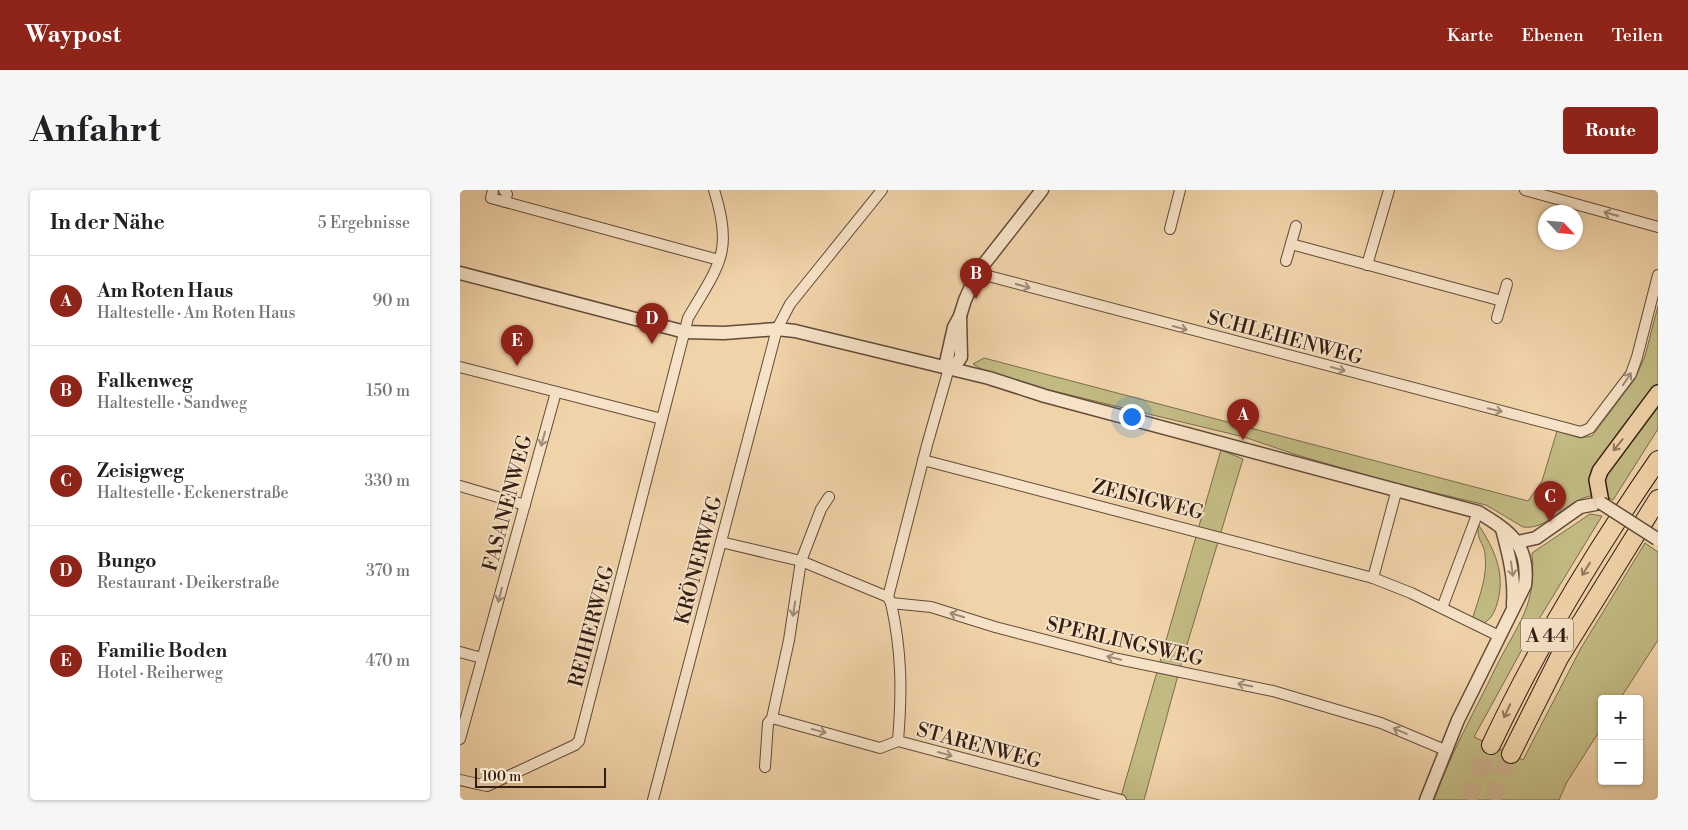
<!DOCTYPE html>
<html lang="de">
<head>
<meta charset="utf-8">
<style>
	body { margin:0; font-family:"Libre Bodoni",serif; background:#f6f6f6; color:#202124 }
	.controls { position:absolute; right:15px; bottom:15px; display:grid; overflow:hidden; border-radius:5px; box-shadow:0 1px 4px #0004 }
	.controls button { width:45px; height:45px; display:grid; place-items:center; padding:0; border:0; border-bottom:1px solid #e0e0e0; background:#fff; color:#202124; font:25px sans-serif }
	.compass { position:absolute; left:1078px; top:15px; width:45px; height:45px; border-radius:50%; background:#fff; box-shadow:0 1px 4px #0004; rotate:116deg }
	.scale { position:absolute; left:15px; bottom:12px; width:131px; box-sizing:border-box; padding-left:5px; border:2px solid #321e13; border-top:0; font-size:14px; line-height:18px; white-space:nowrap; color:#321e13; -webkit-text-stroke:4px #f6e2c7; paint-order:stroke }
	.you { position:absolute; left:671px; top:226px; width:18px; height:18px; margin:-12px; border:4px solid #fff; border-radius:50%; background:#1a73e8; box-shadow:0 0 0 8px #1a73e833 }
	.badge { display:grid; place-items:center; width:32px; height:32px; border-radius:50%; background:#8f2418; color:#fff; font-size:16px; font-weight:700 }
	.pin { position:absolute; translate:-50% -41px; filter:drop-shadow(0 1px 2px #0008) }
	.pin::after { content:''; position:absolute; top:26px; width:18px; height:15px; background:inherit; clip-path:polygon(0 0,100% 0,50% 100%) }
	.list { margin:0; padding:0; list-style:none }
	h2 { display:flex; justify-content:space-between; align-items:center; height:65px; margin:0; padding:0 20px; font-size:21px }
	h2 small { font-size:16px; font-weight:400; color:#757577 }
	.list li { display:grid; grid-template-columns:32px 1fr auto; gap:15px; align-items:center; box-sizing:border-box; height:90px; padding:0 20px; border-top:1px solid #e0e0e0 }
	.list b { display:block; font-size:19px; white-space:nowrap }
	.list p { margin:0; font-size:16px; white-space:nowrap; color:#757577 }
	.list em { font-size:16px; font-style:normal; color:#757577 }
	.map { position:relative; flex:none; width:1198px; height:610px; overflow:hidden; border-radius:5px }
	header { display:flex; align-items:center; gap:30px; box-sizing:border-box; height:70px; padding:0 25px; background:#8f2418; color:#fff }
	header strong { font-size:24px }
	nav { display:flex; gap:28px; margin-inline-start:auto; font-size:18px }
	.intro { display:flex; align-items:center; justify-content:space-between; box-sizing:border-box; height:120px; padding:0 30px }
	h1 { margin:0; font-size:35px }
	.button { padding:12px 22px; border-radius:5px; background:#8f2418; color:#fff; font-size:18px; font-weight:700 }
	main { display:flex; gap:30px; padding:0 30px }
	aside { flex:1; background:#fff; border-radius:5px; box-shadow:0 1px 4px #0004 }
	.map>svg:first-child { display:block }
	.green { fill:#c2ba83; stroke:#7a6c4b }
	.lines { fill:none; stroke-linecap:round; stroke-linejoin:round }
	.motorway-tunnel { stroke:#cbaf8b; stroke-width:18; stroke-dasharray:18 9; stroke-linecap:butt }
	.minor-casing { stroke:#624b38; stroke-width:12 }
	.tertiary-casing { stroke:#624b38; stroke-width:15 }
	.primary-casing { stroke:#321e13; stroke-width:18 }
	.motorway-casing { stroke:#321e13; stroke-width:20 }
	.minor { stroke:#f6e2c7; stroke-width:10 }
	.tertiary { stroke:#f6e2c7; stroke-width:12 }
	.primary { stroke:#f1d3a9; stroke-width:15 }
	.motorway { stroke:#f1d3a9; stroke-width:18 }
	.tertiary-bridge-casing { stroke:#624b38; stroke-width:15; stroke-linecap:butt }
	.tertiary-bridge { stroke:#f6e2c7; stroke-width:12 }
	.oneway { stroke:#9e8a76 }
	.oneway2 { stroke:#92785e }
	.labels { text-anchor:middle; stroke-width:4; stroke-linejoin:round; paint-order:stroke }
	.shield { fill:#f6e2c7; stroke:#6d5949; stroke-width:1 }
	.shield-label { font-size:19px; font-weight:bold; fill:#321e13 }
	.street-label { font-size:20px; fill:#321e13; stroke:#f6e2c7 }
</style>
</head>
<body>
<header>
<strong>Waypost</strong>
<nav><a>Karte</a><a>Ebenen</a><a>Teilen</a></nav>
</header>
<div class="intro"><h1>Anfahrt</h1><a class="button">Route</a></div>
<main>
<aside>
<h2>In der Nähe<small>5 Ergebnisse</small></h2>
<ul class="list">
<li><span class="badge">A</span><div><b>Am Roten Haus</b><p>Haltestelle · Am Roten Haus</p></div><em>90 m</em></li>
<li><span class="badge">B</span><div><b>Falkenweg</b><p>Haltestelle · Sandweg</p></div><em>150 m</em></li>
<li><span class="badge">C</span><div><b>Zeisigweg</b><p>Haltestelle · Eckenerstraße</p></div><em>330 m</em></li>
<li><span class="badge">D</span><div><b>Bungo</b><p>Restaurant · Deikerstraße</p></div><em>370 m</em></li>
<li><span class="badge">E</span><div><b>Familie Boden</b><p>Hotel · Reiherweg</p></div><em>470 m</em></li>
</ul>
</aside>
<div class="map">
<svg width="1198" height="610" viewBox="0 0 1198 610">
	<rect width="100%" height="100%" fill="#f1d3a9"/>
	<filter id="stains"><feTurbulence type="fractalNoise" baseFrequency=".004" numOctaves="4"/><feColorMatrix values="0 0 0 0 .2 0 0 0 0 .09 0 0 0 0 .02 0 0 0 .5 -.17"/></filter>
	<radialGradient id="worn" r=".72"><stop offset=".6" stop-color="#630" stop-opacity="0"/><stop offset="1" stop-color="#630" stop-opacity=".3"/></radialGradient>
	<g class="green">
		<path d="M1198 116V239L1153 310C1116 290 1095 342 1063 337L1026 315 934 293 837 265 784 247 535 187 513 174 524 168 1068 311 1082 291 1097 241 1120 248 1132 246 1175 189 1185 166Z"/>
		<path d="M761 260 783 269 720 478 684 610H660Z"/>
		<path d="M1130 324 1142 326 1076 434 1014 547 1063 570 1121 458 1185 353 1198 362V450L1160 509H1142V537L1107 592 1099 610H974C990 564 1015 521 1036 477 1058 433 1077 416 1072 363Z"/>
		<path d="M1018 334C1035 360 1046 384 1037 414 1034 423 1032 428 1024 433L1013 427C1019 407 1028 386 1025 364 1023 351 1017 352 1018 334Z"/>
	</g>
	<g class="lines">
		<g class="motorway-tunnel">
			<path d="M1008 610 1031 555"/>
			<path d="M1032 610 1051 564"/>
		</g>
		<g class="minor-casing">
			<g id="minor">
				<path d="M33 0 31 8 259 70"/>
				<path d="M44 0 47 4 45 12"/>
				<path d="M1065 0 1198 37"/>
				<path d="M710 39 720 0"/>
				<path d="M831 54 1042 111"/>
				<path d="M826 71 836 36"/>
				<path d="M907 75 929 0"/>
				<path d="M517 83 1121 242 1130 238 1171 184 1177 167 1198 85"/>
				<path d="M1037 128 1047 94"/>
				<path d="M0 177 202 229"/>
				<path d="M463 270 913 388 951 403 1039 446"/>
				<path d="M0 296 65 315"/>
				<path d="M261 352 341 371 428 407 431 413C442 462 442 502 438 551"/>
				<path d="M913 388 937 299"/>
				<path d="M428 407 467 255 489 178"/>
				<path d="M431 413 471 417 535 437 658 469 813 501 921 533 985 560"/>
				<path d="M982 418 1018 322"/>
				<path d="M0 462 22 468"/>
				<path d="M312 528 420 558 438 551 661 610"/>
				<path d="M0 549 96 202"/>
				<path d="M305 577 308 533 312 528 329 450 341 371 361 319 369 307"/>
				<path d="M0 590 27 596 115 555 119 551 228 128C259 75 274 62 254 0"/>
				<path d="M193 610 317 139 330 114 422 0"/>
			</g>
		</g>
		<g class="tertiary-casing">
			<g id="tertiary">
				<path d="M0 83 225 142 264 143 317 139 335 141 529 188 585 206 1018 322C1050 341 1070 355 1065 395L998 530 966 610"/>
				<path d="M485 177 494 137 500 126 505 110 517 83 582 0"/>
				<path d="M493 179 501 167 500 126"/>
				<path d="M1042 339C1049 365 1055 388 1053 415"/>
				<path d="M1058 352 1076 348 1120 317 1141 313"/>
			</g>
		</g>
		<g class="primary-casing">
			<path id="primary" d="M1141 312 1137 290 1140 281 1198 203"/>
		</g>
		<g class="motorway-casing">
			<g id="motorway">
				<path d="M1031 555C1078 455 1135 361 1198 270"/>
				<path d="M1051 564 1099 468 1198 309"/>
			</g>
		</g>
		<use href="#minor" class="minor"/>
		<use href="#tertiary" class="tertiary"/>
		<use href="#primary" class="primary"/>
		<use href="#motorway" class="motorway"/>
		<g class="tertiary-bridge-casing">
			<path id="tertiary-bridge" d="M1141 313 1197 349"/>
		</g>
		<use href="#tertiary-bridge" class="tertiary-bridge"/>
	</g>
	<defs><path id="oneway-shaft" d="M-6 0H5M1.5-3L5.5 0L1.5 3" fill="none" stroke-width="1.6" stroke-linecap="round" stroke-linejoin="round" transform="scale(1.25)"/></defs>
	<g class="oneway">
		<use href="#oneway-shaft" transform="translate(1151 24) rotate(-164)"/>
		<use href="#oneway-shaft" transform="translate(563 96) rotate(15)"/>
		<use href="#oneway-shaft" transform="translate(720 138) rotate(15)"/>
		<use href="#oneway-shaft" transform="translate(878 179) rotate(15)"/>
		<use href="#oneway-shaft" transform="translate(1167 189) rotate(-56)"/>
		<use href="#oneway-shaft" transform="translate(1035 220) rotate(14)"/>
		<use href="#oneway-shaft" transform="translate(83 249) rotate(105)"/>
		<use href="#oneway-shaft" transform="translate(1052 379) rotate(82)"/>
		<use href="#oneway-shaft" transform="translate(40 405) rotate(105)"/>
		<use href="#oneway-shaft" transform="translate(334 419) rotate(99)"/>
		<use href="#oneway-shaft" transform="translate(497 425) rotate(-163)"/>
		<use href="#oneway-shaft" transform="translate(654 468) rotate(-166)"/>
		<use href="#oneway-shaft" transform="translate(785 495) rotate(-169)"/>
		<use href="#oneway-shaft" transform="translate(359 541) rotate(15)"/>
		<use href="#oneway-shaft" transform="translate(940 541) rotate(-157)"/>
		<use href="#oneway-shaft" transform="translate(485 564) rotate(15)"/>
	</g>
	<g class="oneway2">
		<use href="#oneway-shaft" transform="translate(1158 255) rotate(129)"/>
		<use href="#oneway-shaft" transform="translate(1126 379) rotate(122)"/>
		<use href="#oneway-shaft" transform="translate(1047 521) rotate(115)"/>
	</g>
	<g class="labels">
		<rect class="shield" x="1061" y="428.5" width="52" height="33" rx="4"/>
		<g class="shield-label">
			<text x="1087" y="452">A 44</text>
		</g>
		<g class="street-label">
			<text transform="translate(825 147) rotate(15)" y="7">SCHLEHENWEG</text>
			<text transform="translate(688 309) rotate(14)" y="7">ZEISIGWEG</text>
			<text transform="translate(47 313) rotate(-75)" y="7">FASANENWEG</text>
			<text transform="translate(238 370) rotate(-75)" y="7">KRÖNERWEG</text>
			<text transform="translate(131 436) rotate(-75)" y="7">REIHERWEG</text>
			<text transform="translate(665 451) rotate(13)" y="7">SPERLINGSWEG</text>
			<text transform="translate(519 555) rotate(15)" y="7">STARENWEG</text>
		</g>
	</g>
	<rect width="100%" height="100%" filter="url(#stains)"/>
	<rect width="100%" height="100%" fill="url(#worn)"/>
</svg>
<div class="controls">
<button>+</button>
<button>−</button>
</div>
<svg class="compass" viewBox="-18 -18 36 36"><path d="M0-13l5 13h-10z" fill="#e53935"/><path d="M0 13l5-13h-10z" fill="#757577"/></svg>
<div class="scale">100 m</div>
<div class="you"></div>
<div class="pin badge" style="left:783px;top:250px">A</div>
<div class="pin badge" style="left:516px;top:109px">B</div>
<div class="pin badge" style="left:1090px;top:332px">C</div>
<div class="pin badge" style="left:192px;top:154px">D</div>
<div class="pin badge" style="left:57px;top:176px">E</div>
</div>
</main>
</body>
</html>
